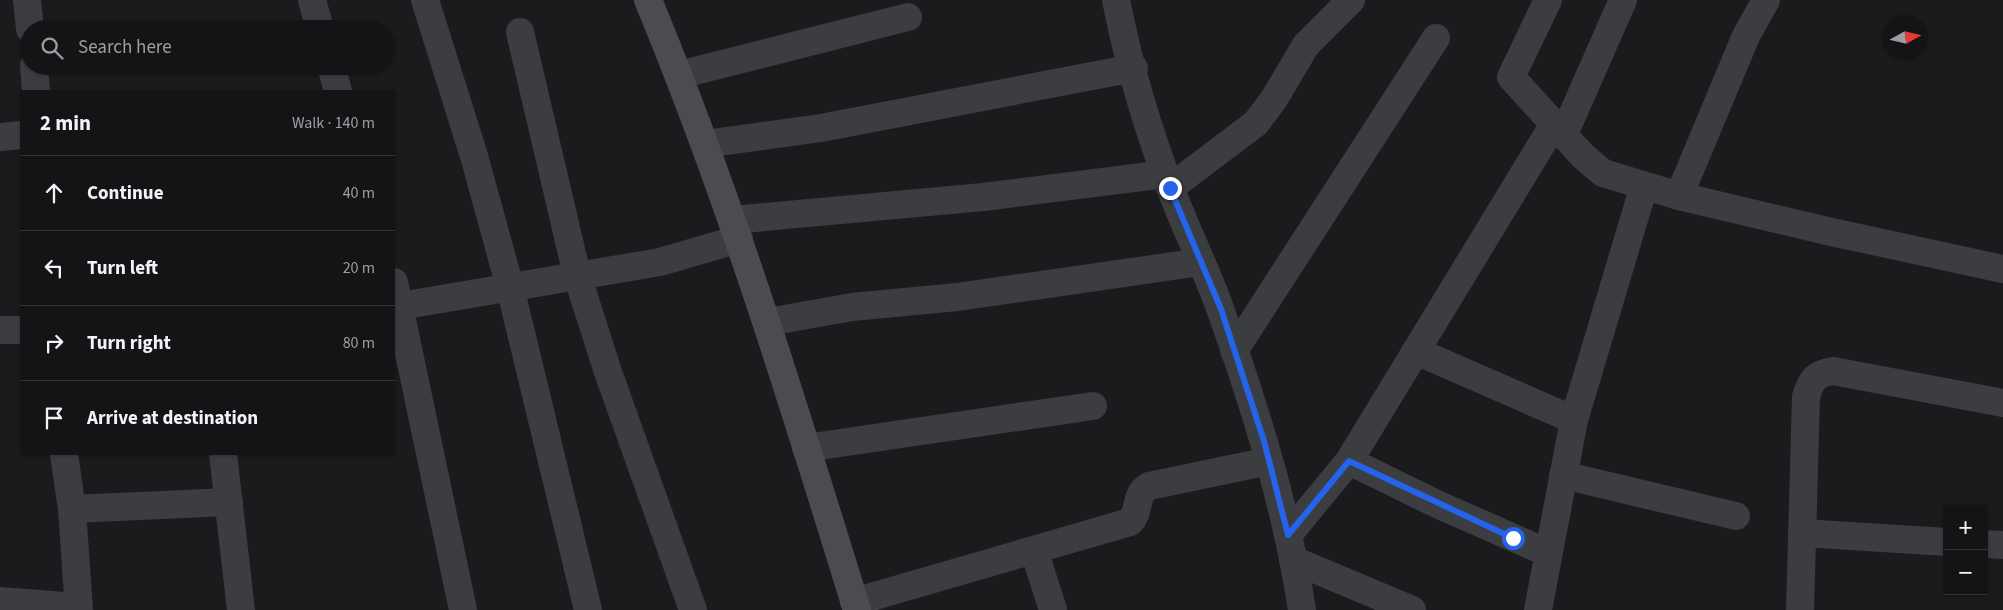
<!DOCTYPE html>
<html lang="en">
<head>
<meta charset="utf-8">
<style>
	body { margin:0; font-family:"Source Sans 3",sans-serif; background:#1d1d1f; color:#f1f3f6 }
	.controls { position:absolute; right:15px; bottom:15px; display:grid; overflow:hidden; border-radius:0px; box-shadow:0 1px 4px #0004 }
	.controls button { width:45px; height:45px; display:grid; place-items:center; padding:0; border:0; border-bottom:1px solid #333335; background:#141416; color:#f1f3f6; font:25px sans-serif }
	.compass { position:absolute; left:1883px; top:15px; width:45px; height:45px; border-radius:50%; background:#141416; box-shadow:0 1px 4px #0004; rotate:82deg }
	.stop { position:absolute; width:15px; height:15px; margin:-11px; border:4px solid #2563eb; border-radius:50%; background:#fff }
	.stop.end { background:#2563eb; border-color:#fff; box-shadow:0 1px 5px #0008 }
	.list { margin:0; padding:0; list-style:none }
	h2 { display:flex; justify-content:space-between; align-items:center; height:65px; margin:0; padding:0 20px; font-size:21px }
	h2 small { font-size:16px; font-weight:400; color:#9d9ea1 }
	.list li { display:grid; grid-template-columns:32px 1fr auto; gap:15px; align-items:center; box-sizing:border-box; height:75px; padding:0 20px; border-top:1px solid #333335 }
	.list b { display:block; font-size:19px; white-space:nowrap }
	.list em { font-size:16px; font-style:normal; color:#9d9ea1 }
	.icon { flex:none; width:28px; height:28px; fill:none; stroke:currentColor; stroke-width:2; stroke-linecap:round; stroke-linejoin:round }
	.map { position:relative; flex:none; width:2003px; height:610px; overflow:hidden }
	.search { position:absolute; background:#141416; box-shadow:0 1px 4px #0004; left:20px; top:20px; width:375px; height:55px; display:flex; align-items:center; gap:12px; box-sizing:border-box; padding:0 18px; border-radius:28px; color:#9d9ea1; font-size:19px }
	.panel { position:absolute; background:#141416; box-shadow:0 1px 4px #0004; left:20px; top:90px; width:375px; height:365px; border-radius:0px }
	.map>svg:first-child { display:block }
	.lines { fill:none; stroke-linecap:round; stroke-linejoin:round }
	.street { stroke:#3c3d41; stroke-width:28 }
	.secondary { stroke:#4b4c51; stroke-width:28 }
	.route { stroke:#2563eb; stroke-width:6 }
</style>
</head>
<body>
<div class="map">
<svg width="2003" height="610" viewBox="0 0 2003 610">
	<rect width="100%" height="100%" fill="#1b1b1d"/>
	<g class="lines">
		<g class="street">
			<path d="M27 0 30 29"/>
			<path d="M312 0 320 29"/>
			<path d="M425 0 474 156 510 287 588 610"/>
			<path d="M1116 0C1129 65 1148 131 1172 192 1187 232 1207 271 1221 311 1255 408 1287 508 1302 610"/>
			<path d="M1548 0 1511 77 1583 156 1603 173 1679 196 1836 233 2003 269"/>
			<path d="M520 32 577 275 608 372 693 610"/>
			<path d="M34 66 36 91"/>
			<path d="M331 66 338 91"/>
			<path d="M679 75 908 17"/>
			<path d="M1564 134 1623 0"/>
			<path d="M0 137 21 135"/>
			<path d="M705 144 821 128 1134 68"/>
			<path d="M1170 188 1256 123 1274 99 1306 45 1351 0"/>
			<path d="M1679 196 1746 36 1766 0"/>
			<path d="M732 220 983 197 1166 174"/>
			<path d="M394 282 463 610"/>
			<path d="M394 307 660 262 739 239"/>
			<path d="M768 322 852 307 957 297 1201 262"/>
			<path d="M0 330H21"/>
			<path d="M1234 351 1436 38"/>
			<path d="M1416 351 1574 420"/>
			<path d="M806 448 1093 406"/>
			<path d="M64 454 72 509 79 610"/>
			<path d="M223 454 241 610"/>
			<path d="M1349 461 1439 505 1548 553"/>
			<path d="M1563 475 1736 516"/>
			<path d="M72 509 229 502"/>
			<path d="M1802 533 1947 542"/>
			<path d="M1288 535 1349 461 1554 124"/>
			<path d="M1984 544 2003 545"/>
			<path d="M1034 550 1053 610"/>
			<path d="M1293 560 1412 610"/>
			<path d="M0 601 78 607"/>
			<path d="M854 602 1130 522C1141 511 1134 494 1149 486L1269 461"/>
			<path d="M1538 610 1574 420 1644 186"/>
			<path d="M1800 610 1806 397C1811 380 1815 374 1833 371L2003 403"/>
		</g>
		<path class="secondary" d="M648 0C731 200 793 403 857 610"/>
	</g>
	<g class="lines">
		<path class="route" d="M1170 188 1221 309 1264 441 1288 535 1349 461 1513 538"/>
	</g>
</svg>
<div class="controls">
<button>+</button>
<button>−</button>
</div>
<svg class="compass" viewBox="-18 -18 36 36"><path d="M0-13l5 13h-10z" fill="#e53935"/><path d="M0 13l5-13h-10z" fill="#9d9ea1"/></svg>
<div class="stop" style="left:1513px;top:538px"></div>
<div class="stop end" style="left:1170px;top:188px"></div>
<div class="search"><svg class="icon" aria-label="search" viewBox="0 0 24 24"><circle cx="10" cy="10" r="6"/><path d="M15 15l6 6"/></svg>Search here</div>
<section class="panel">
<h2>2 min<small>Walk · 140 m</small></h2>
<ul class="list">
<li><svg class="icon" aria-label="ahead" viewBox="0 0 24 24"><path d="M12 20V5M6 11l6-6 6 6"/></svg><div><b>Continue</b></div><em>40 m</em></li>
<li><svg class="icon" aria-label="left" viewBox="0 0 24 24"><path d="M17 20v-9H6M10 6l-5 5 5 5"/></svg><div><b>Turn left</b></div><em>20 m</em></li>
<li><svg class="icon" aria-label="right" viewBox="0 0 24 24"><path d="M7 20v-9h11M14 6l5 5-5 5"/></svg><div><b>Turn right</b></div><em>80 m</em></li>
<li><svg class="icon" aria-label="arrive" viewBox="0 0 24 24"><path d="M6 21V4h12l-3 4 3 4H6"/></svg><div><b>Arrive at destination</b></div></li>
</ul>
</section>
</div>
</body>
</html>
